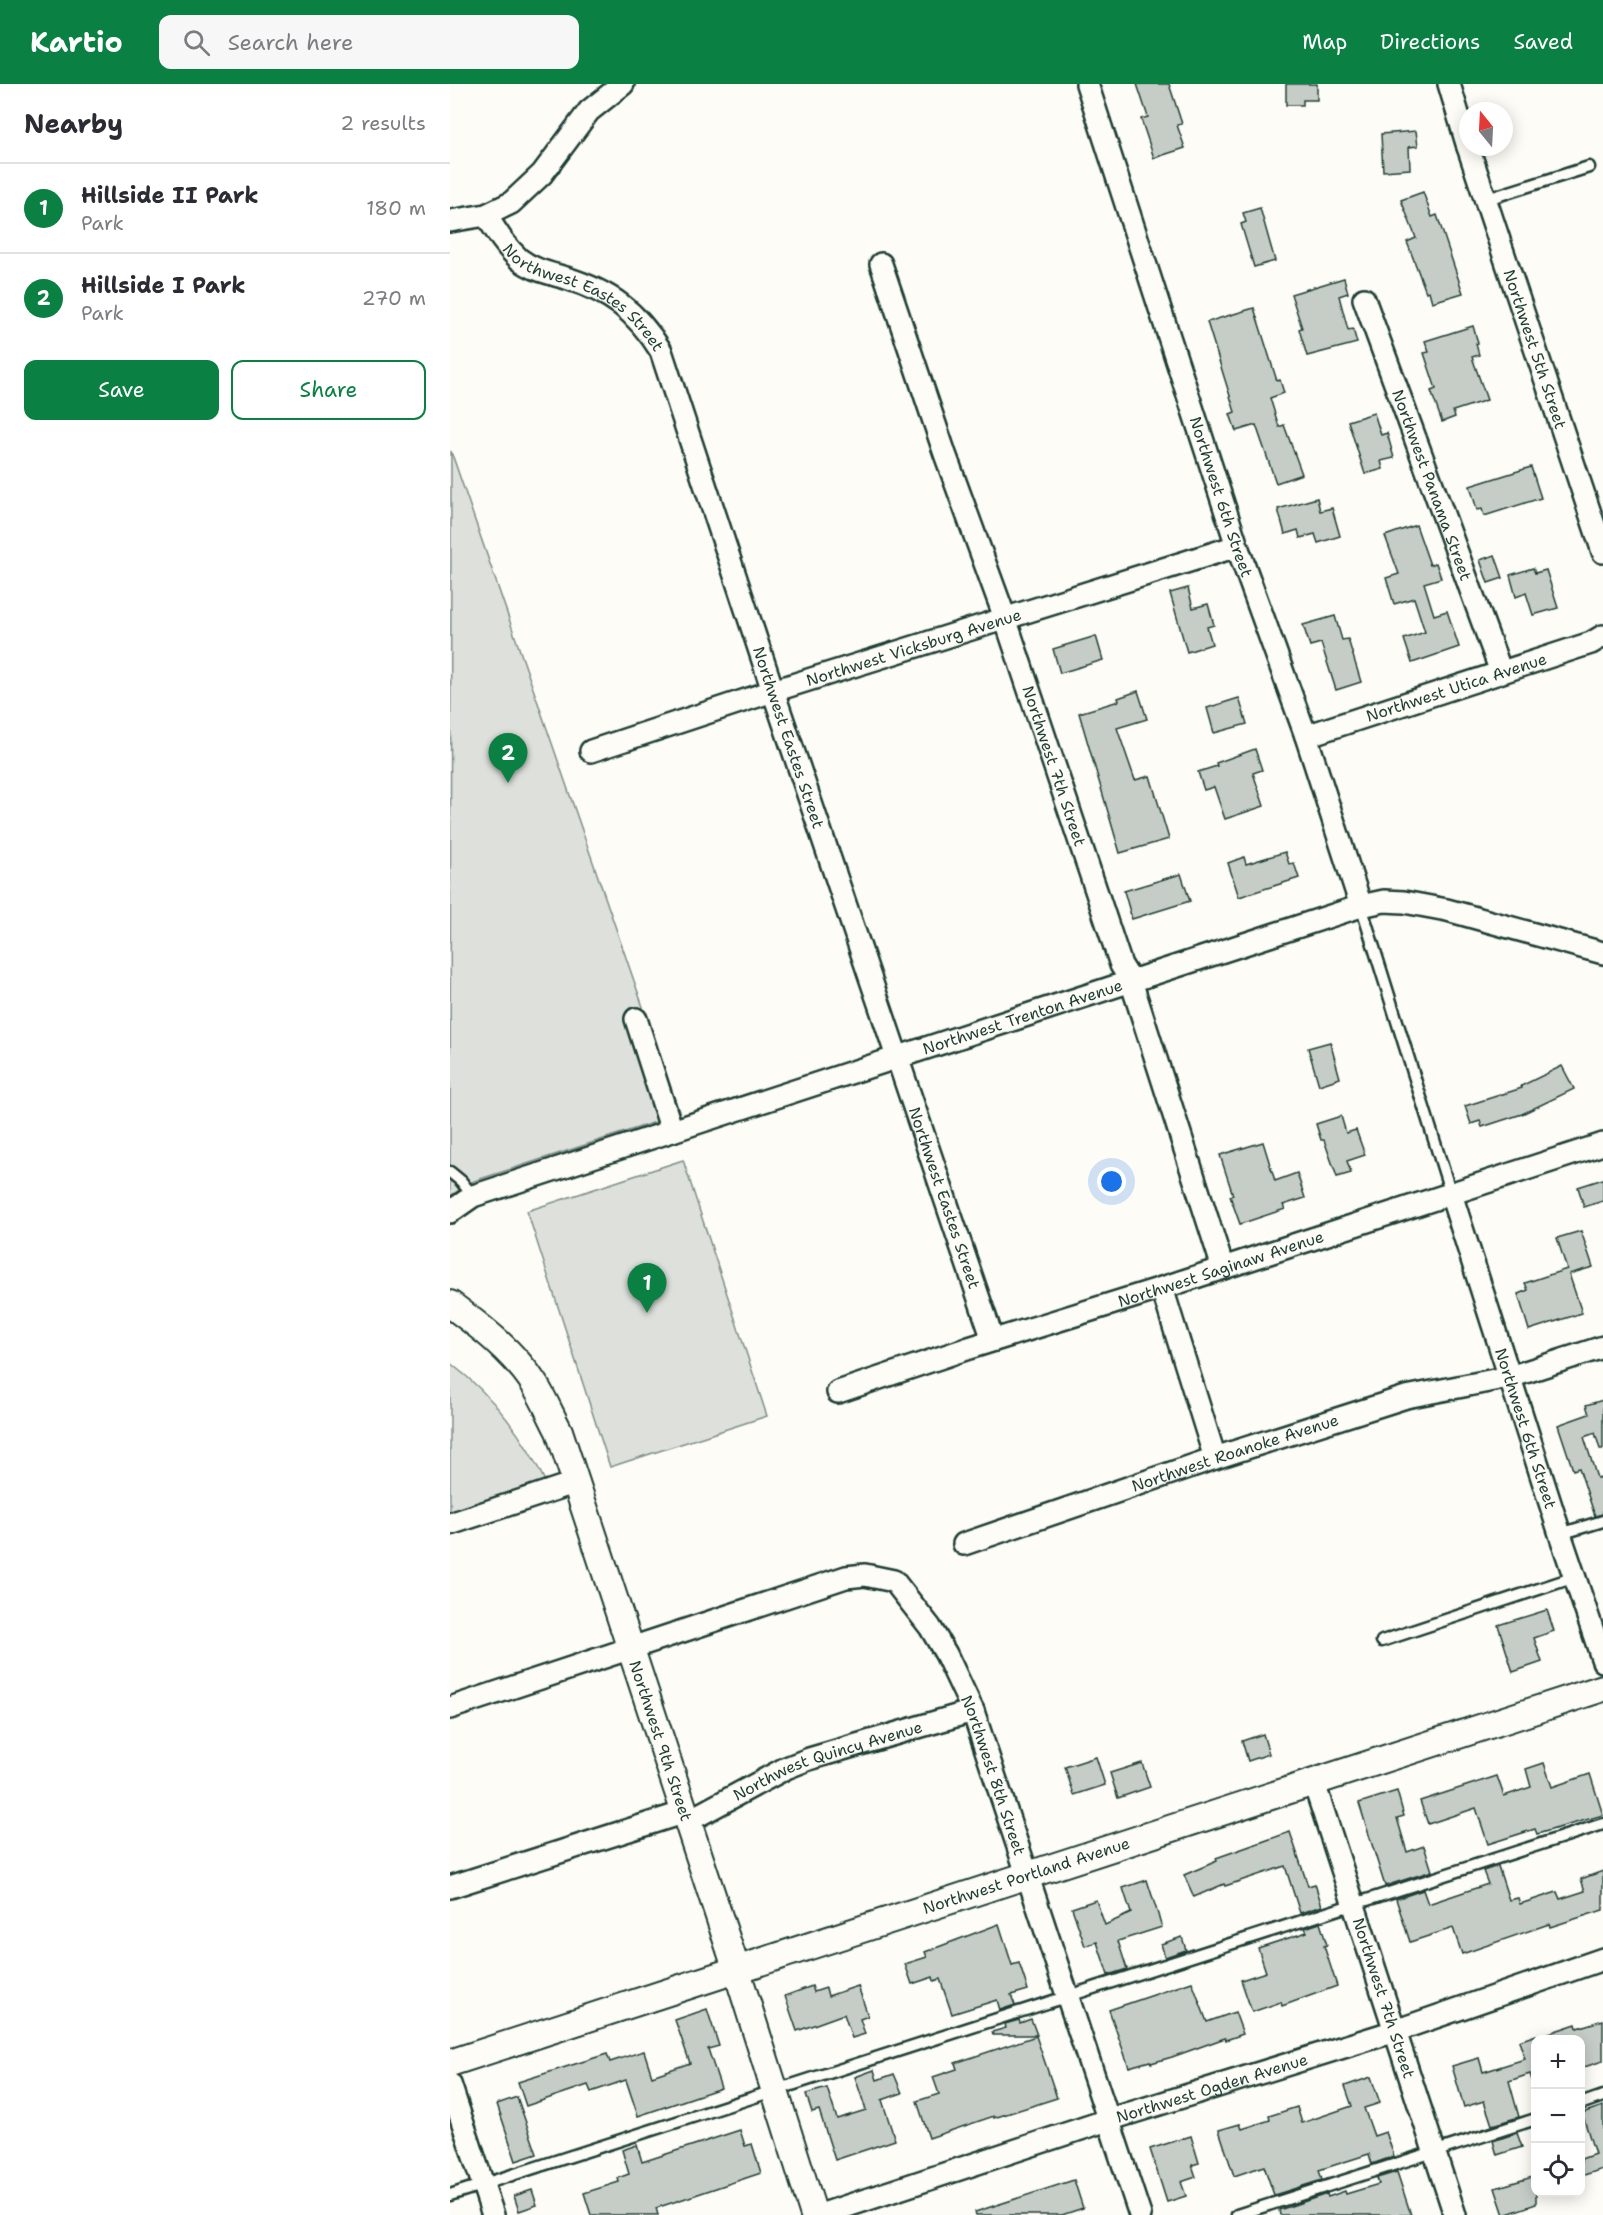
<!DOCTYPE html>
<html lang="en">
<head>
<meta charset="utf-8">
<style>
	body { margin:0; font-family:"Shantell Sans",sans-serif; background:#f7f7f7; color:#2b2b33 }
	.controls { position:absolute; right:18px; bottom:18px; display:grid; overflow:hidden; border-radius:12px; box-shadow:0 3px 15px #0003 }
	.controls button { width:54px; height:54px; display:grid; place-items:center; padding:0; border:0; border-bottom:2px solid #e1e1e2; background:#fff; color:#2b2b33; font:30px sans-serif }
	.compass { position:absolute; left:1009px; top:18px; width:54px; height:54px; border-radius:50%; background:#fff; box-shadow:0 3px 15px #0003; rotate:342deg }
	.you { position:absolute; left:662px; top:1098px; width:21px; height:21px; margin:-15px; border:4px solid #fff; border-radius:50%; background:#1a73e8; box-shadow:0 0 0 9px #1a73e833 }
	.badge { display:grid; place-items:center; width:39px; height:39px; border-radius:50%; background:#0b8043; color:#fff; font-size:20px; font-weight:700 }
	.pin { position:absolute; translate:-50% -50px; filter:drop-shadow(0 2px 3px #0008) }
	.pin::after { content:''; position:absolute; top:32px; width:21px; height:18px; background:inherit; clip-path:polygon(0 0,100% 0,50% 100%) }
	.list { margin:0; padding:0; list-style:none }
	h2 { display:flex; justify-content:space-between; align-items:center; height:78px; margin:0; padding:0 24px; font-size:26px }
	h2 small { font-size:20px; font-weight:400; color:#7c7c81 }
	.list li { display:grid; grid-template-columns:39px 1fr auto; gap:18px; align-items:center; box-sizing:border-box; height:90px; padding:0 24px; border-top:2px solid #e1e1e2 }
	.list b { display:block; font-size:22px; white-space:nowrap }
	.list p { margin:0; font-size:20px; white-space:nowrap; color:#7c7c81 }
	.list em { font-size:20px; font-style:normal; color:#7c7c81 }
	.actions { display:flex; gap:12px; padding:18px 24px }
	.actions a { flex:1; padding:14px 0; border:2px solid #0b8043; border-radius:12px; text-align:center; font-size:21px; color:#0b8043 }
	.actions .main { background:#0b8043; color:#fff }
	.icon { flex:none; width:33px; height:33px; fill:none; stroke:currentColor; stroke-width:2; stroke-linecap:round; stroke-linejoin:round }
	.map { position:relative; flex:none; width:1153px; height:2131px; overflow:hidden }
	header { display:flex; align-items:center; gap:36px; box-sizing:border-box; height:84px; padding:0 30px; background:#0b8043; color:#fff }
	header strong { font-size:28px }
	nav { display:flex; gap:33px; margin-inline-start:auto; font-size:21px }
	.search { width:420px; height:54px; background:#f7f7f7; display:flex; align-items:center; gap:15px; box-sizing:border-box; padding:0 21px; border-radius:12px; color:#7c7c81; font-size:22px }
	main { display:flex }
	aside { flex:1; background:#fff }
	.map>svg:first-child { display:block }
	.green { fill:#dde0db; stroke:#7e8e88; stroke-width:1.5 }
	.building { fill:#c6cdc7; stroke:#1f3d34; stroke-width:1.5 }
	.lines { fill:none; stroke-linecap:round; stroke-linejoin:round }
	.service-casing { stroke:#1f3d34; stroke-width:15 }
	.minor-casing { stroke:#1f3d34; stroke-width:26 }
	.tertiary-casing { stroke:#1f3d34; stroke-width:30 }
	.service { stroke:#fdfcf7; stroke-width:10 }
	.minor { stroke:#fdfcf7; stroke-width:21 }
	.tertiary { stroke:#fdfcf7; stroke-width:26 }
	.labels { text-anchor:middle; stroke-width:4.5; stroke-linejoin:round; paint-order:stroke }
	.street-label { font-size:16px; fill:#1f3d34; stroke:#fdfcf7 }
</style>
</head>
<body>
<header>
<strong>Kartio</strong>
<div class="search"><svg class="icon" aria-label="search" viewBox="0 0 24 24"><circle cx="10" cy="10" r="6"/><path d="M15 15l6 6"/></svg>Search here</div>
<nav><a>Map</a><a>Directions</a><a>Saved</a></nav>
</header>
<main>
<aside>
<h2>Nearby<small>2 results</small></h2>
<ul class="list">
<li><span class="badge">1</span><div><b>Hillside II Park</b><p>Park</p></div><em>180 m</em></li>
<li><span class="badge">2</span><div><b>Hillside I Park</b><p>Park</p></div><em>270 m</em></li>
</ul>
<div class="actions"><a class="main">Save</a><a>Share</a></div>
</aside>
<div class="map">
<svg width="1153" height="2131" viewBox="0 0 1153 2131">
	<rect width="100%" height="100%" fill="#fdfcf7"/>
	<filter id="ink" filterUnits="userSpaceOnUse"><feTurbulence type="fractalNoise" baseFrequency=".0167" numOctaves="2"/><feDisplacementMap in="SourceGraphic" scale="12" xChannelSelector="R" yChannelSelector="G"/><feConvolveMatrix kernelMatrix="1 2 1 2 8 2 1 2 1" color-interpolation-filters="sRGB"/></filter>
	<g filter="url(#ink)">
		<g class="green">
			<path d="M1 367 230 1030 24 1097 0 1112Z"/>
			<path d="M233 1076 317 1332 160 1383 77 1127Z"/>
			<path d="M0 1279C44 1312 74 1353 98 1403L0 1435Z"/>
		</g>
		<g class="building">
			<path d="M687 0H719L732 40 727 41 735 64 704 74 691 35 698 33Z"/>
			<path d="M836 0H867V16H853V21H836Z"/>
			<path d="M966 47 968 62 959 63 960 85 933 87 931 50Z"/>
			<path d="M973 108 982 133 987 131 1013 209 982 218 979 207 976 208 957 158 966 154 951 116Z"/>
			<path d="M810 124 825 177 804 183 791 140 796 138 793 129Z"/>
			<path d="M894 194 898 209 889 212 898 246 903 245 907 259 857 272 849 245 852 244 841 210Z"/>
			<path d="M804 224 827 297 830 296 834 309 820 314 829 343 834 341 852 390 826 399 806 341 786 347 780 330 785 328 757 238Z"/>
			<path d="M1023 242 1028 259 1026 260 1029 271 1022 273 1037 316 1003 327 1005 333 992 338 981 307 986 305 974 269 979 268 975 257Z"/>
			<path d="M924 329 931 351 937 349 944 374 931 377 933 385 915 390 898 337Z"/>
			<path d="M1081 383 1091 414 1034 432 1032 425 1027 426 1020 402Z"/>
			<path d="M867 414 870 427 882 424 890 452 868 459 865 450 850 454 848 446 835 450 828 425Z"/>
			<path d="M966 441 980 481 986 479 991 494 974 499 984 531 997 527 1009 563 962 579 954 555 975 548 964 514 944 520 936 494 949 490 935 452Z"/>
			<path d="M1045 471 1053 494 1038 499 1030 476Z"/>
			<path d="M1083 484 1085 489 1096 486 1108 524 1083 531 1076 509 1066 513 1060 491Z"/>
			<path d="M738 504 743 524 758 520 764 541 757 543 762 560 737 568 720 509Z"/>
			<path d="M885 532 892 556 898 555 911 598 886 606 871 559 860 562 853 541Z"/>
			<path d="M646 552 653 576 610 589 603 565Z"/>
			<path d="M688 607 697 635 667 644 685 696 700 692 719 755 670 769 629 629 669 617 668 614Z"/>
			<path d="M789 614 797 640 764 649 757 624Z"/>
			<path d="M805 665 812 686 803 689 814 722 775 735 764 703 754 706 748 688 767 682 766 679Z"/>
			<path d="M835 768 839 780 844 779 849 794 789 813 778 779 794 773 796 780Z"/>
			<path d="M731 790 740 817 682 835 674 807Z"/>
			<path d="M880 958 890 994 869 1001 858 964Z"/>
			<path d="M1112 982 1124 1005 1072 1030 1032 1043 1030 1037 1021 1040 1015 1022 1072 1004 1071 1002Z"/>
			<path d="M891 1032 896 1049 906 1046 915 1071 897 1077 901 1089 887 1093 874 1056H871L866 1040Z"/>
			<path d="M813 1058 825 1097 847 1089 855 1114 833 1121 835 1125 790 1140 780 1112 783 1111 770 1071Z"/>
			<path d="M1153 1095V1117L1134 1123 1128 1103Z"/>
			<path d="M1131 1147 1143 1183 1119 1190 1132 1229 1079 1246 1068 1210 1078 1206 1075 1199 1117 1185 1107 1154Z"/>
			<path d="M1153 1316V1365H1150L1145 1349 1134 1353 1147 1394 1151 1393 1153 1401V1430L1145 1432 1129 1384 1123 1386 1108 1341 1139 1330 1136 1321Z"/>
			<path d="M1097 1526 1104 1547 1084 1554 1092 1578 1063 1588 1048 1541Z"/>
			<path d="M813 1650 819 1670 798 1677 792 1657Z"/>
			<path d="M646 1673 655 1701 624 1711 615 1683Z"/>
			<path d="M692 1679 700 1703 668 1714 660 1689Z"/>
			<path d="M1094 1679 1102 1703 1140 1690 1153 1731 1087 1750 1085 1745 1038 1760 1026 1724 978 1740 970 1717 1047 1692 1054 1712 1081 1703 1076 1685Z"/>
			<path d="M947 1707 954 1732 947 1734 957 1768 974 1762 982 1787 935 1802 909 1719Z"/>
			<path d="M840 1748 858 1802 865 1800 872 1822 850 1829 835 1782 775 1802 774 1800 744 1813 734 1791 767 1777 766 1774Z"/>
			<path d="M1048 1782 1059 1816 1068 1814 1070 1820 1107 1808 1110 1815 1135 1807 1131 1795 1153 1787V1826L1100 1843 1099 1840 1012 1870 1003 1844 960 1858 946 1815 973 1806 978 1820 1038 1800 1033 1787Z"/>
			<path d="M697 1796 712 1843 668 1857 677 1885 658 1891 647 1858 635 1862 622 1824 646 1816 655 1841 681 1829 673 1804Z"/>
			<path d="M870 1839 877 1861 874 1862 887 1902 832 1922 831 1918 802 1928 791 1896 816 1888 808 1864 857 1848 855 1844Z"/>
			<path d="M549 1840 562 1881 569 1879 578 1906 561 1911 565 1921 550 1926 547 1916 502 1930 490 1895 484 1897 483 1893 462 1900 455 1880 477 1873 475 1868Z"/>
			<path d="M732 1853 736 1866 715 1873 711 1860Z"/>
			<path d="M742 1898 757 1938 785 1928 793 1950 776 1956 775 1954 722 1973 701 1979 700 1977 679 1983 659 1926Z"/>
			<path d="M362 1902 364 1908 376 1904 378 1912 408 1902 418 1932 410 1935 415 1950 402 1954 394 1930 347 1947 335 1912Z"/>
			<path d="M257 1925 269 1962 258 1965 271 2004 188 2032 176 1996 141 2008 138 2001 76 2022 68 1998 157 1970 160 1978 194 1967 202 1992 240 1979 225 1936Z"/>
			<path d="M581 1935 587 1951H543L542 1948 556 1944 555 1940 569 1936 570 1939Z"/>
			<path d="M1153 1936V1977L1131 1984V1956H1088L1087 1953 1126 1940 1127 1944Z"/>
			<path d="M1086 1951V1999H1083L1080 1990 1059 1997 1069 2033 1042 2041 1034 2017 1014 2023 1002 1982 1029 1974 1033 1988 1075 1975 1069 1957Z"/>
			<path d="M586 1952 607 2014 544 2034V2032L479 2054 467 2017 489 2010 483 1993 507 1985 505 1979Z"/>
			<path d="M424 1986 427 1996 444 1990 452 2009 432 2016 445 2056 385 2076 369 2026 362 2028 356 2010 377 2004 387 2035 416 2026 405 1993Z"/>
			<path d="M921 1993 930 2019 914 2024 924 2052 936 2048 944 2072 942 2073 922 2080 919 2070 869 2086 872 2096 824 2111 814 2082 784 2092 769 2046 790 2040 792 2045 820 2036 819 2032 847 2023 852 2039 902 2022 895 2002Z"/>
			<path d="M67 2013 87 2070 66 2077 47 2020Z"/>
			<path d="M1153 2022V2085L1131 2092V2075L1145 2070 1132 2029Z"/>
			<path d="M290 2046 295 2062 302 2060 311 2089 206 2124 208 2131H141L134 2109 169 2098 168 2094 179 2090 172 2066 187 2061 192 2078Z"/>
			<path d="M1067 2049 1072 2063 1047 2071 1043 2057Z"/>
			<path d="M741 2052 749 2079 742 2081 746 2093 731 2098 736 2112 717 2118 700 2065Z"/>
			<path d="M947 2088 961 2131H830L829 2126 877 2110 878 2113 895 2107 896 2110 929 2100 927 2094Z"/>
			<path d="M1086 2092V2120L1054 2131 1045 2104Z"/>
			<path d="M624 2096 633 2124 612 2131H526L525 2128Z"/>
			<path d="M82 2106 87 2121 69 2127 64 2112Z"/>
		</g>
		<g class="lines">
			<g class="service-casing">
				<g id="service">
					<path d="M1034 116 1139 83"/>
					<path d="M911 822 1001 1110"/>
					<path d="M0 1088 11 1097 23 1112"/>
					<path d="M1110 1450 1153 1437"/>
					<path d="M932 1557 1125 1493"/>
					<path d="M1130 2020 1153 2012"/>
					<path d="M0 2111 1153 1740"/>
					<path d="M787 2131 1086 2035"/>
				</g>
			</g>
			<g class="minor-casing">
				<g id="minor">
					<path id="s1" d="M637 0 787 462 856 652 911 822"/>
					<path d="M999 0 1018 63"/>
					<path id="s2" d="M1018 63 1153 468"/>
					<path id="s3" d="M36 131C46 147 55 162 69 175 83 186 99 189 116 194 161 208 186 227 211 267L323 607 543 1256"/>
					<path d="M0 137 36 131 61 119 92 90 139 27 173 0"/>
					<path id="s4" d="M431 180 495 370 555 534 671 881 681 897 773 1184"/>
					<path id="s5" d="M914 215 1051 588"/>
					<path id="s6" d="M856 652 1141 559 1153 552"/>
					<path id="s7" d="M141 667 323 607 787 462"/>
					<path d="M186 935 222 1047"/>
					<path id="s8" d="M1001 1110 1110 1450 1153 1577"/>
					<path id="s9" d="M0 1128 23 1112 911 822 934 817 954 818 997 826 1153 869"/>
					<path d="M712 1204 765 1374"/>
					<path id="s10" d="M388 1308 519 1264 712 1204 1153 1060"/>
					<path d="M0 1440 127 1398"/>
					<path id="s11" d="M514 1460 765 1374 956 1313 1060 1293 1153 1263"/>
					<path id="s12" d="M0 1624 396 1493 415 1491 444 1497 480 1543 496 1570 523 1627 690 2131"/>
					<path id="s13" d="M864 1699 1005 2131"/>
					<path id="s14" d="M238 1737 336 1684 359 1675 523 1627"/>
					<path d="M0 1803 235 1728"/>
					<path d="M0 2000 43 2131"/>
					<path id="s15" d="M370 2131 658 2036 945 1947 1153 1875"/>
				</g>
			</g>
			<g class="tertiary-casing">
				<g id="tertiary">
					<path id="s16" d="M0 1220C31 1243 64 1268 85 1301 94 1315 101 1332 109 1347L286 1884 364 2131"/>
					<path id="s17" d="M0 1979C384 1852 769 1730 1153 1604"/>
				</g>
			</g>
			<use href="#service" class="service"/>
			<use href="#minor" class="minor"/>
			<use href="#tertiary" class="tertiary"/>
		</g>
	</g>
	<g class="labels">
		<g class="street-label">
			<text dy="6" stroke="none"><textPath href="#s3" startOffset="132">Northwest Eastes Street</textPath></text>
			<text dy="6" stroke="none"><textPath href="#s2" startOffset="213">Northwest 5th Street</textPath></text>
			<text dy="6" stroke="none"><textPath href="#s5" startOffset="198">Northwest Panama Street</textPath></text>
			<text dy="6" stroke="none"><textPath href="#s1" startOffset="434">Northwest 6th Street</textPath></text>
			<text dy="6" stroke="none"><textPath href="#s7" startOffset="339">Northwest Vicksburg Avenue</textPath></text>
			<text dy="6" stroke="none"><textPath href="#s6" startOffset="158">Northwest Utica Avenue</textPath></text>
			<text dy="6" stroke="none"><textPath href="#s3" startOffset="636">Northwest Eastes Street</textPath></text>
			<text dy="6" stroke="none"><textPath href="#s4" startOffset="531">Northwest 7th Street</textPath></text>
			<text dy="6" stroke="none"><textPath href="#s9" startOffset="606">Northwest Trenton Avenue</textPath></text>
			<text dy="6" stroke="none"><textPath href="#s3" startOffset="1122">Northwest Eastes Street</textPath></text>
			<text dy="6" stroke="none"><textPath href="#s10" startOffset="402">Northwest Saginaw Avenue</textPath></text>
			<text dy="6" stroke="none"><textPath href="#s8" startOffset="246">Northwest 6th Street</textPath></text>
			<text dy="6" stroke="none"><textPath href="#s11" startOffset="286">Northwest Roanoke Avenue</textPath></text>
			<text dy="6" stroke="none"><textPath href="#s16" startOffset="496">Northwest 9th Street</textPath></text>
			<text dy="6" stroke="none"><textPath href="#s14" startOffset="153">Northwest Quincy Avenue</textPath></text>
			<text dy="6" stroke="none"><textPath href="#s12" startOffset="686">Northwest 8th Street</textPath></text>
			<text dy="6" stroke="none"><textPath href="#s17" startOffset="606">Northwest Portland Avenue</textPath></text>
			<text dy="6" stroke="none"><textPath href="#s13" startOffset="226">Northwest 7th Street</textPath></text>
			<text dy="6" stroke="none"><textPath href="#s15" startOffset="412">Northwest Ogden Avenue</textPath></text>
		</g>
	</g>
</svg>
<div class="controls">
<button>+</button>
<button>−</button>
<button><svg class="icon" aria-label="locate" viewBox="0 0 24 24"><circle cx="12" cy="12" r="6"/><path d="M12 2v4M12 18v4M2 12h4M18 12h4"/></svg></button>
</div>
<svg class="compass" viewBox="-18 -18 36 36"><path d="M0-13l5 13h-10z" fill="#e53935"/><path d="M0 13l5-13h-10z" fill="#7c7c81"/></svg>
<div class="you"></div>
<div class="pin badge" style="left:197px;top:1229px">1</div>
<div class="pin badge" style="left:58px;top:699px">2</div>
</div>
</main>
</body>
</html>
